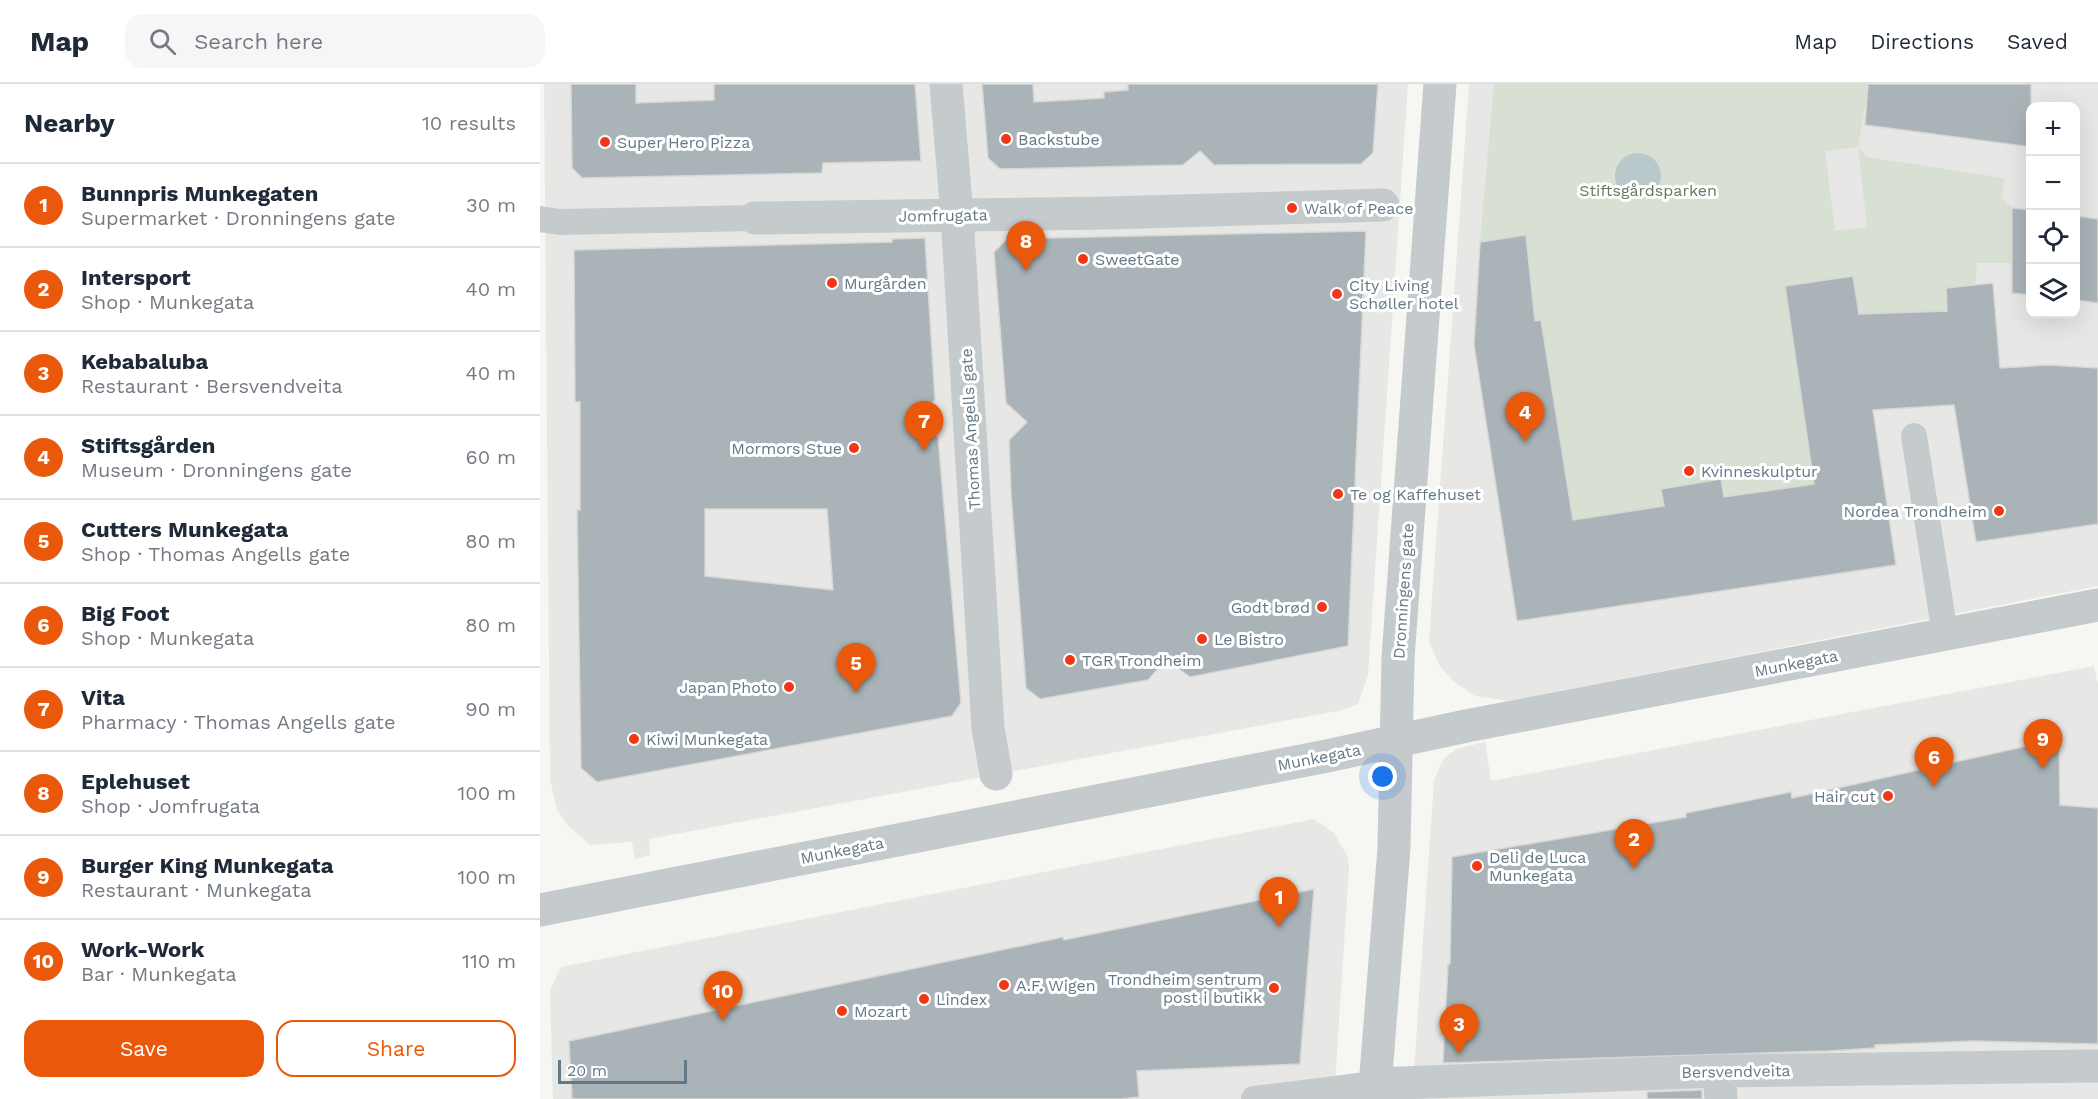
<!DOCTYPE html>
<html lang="en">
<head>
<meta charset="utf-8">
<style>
	body { margin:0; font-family:"Work Sans",sans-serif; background:#f6f6f7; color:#1f2937 }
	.controls { position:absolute; right:18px; top:18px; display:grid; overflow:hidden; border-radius:12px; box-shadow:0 6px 24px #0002 }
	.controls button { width:54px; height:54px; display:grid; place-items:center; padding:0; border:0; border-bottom:2px solid #e0e1e3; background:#fff; color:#1f2937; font:30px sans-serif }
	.scale { position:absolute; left:18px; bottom:15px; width:129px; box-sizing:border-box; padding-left:6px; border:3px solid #637986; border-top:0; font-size:16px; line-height:21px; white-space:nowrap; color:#637986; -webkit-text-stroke:4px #fff; paint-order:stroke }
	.you { position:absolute; left:843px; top:693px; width:21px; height:21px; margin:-15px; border:4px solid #fff; border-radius:50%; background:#1a73e8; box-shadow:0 0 0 9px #1a73e833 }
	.badge { display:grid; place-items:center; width:39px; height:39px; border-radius:50%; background:#ea580c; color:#fff; font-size:20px; font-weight:700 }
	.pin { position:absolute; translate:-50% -50px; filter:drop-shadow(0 2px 3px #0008) }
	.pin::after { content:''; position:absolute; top:32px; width:21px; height:18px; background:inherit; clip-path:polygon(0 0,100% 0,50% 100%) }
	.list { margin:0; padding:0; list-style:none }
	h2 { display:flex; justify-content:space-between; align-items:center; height:78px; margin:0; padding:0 24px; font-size:26px }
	h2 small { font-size:20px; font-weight:400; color:#747a83 }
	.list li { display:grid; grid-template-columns:39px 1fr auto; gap:18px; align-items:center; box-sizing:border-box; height:84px; padding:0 24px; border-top:2px solid #e0e1e3 }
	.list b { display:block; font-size:22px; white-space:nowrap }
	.list p { margin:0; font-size:20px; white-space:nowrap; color:#747a83 }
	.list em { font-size:20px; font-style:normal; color:#747a83 }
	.actions { display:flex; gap:12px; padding:18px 24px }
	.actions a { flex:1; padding:14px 0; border:2px solid #ea580c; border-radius:18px; text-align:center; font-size:21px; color:#ea580c }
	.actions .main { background:#ea580c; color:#fff }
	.icon { flex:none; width:33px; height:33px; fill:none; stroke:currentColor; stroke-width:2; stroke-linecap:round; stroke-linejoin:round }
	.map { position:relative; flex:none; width:1558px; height:1015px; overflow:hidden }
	header { display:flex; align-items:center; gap:36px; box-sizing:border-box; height:84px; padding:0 30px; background:#fff; border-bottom:2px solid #e0e1e3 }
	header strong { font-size:28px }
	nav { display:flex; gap:33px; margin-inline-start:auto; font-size:21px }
	.search { width:420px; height:54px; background:#f6f6f7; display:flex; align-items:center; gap:15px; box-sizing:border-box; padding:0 21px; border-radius:18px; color:#747a83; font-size:22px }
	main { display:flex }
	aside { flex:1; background:#fff }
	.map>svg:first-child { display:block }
	.built { fill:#e7e8e6; fill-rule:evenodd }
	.green { fill:#d8dfd3; fill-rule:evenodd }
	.water { fill:#b9c9cb }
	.building { fill:#aab4b8; stroke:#d8d7d5; stroke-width:1.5; fill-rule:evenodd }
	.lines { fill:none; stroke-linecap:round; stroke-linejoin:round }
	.lane { stroke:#c5cacc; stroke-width:26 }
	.street { stroke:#c5cacc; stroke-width:33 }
	.poi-dot { fill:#f13718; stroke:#fff; stroke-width:2 }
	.labels { text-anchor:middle; stroke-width:6; stroke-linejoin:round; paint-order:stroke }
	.poi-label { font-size:16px; fill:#637986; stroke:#fff; text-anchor:start }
	.park-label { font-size:16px; fill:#66785e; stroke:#fff }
	.street-label { font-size:16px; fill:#637986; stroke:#fff }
</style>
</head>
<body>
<header>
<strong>Map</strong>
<div class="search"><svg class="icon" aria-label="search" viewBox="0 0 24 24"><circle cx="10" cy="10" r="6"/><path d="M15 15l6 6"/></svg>Search here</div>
<nav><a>Map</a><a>Directions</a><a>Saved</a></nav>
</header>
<main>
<aside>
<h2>Nearby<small>10 results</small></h2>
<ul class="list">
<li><span class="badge">1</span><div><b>Bunnpris Munkegaten</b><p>Supermarket · Dronningens gate</p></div><em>30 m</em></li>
<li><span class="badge">2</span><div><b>Intersport</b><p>Shop · Munkegata</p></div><em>40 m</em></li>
<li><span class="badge">3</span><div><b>Kebabaluba</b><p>Restaurant · Bersvendveita</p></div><em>40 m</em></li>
<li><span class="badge">4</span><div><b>Stiftsgården</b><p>Museum · Dronningens gate</p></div><em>60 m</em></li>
<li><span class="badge">5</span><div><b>Cutters Munkegata</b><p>Shop · Thomas Angells gate</p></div><em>80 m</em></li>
<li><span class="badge">6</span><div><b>Big Foot</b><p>Shop · Munkegata</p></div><em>80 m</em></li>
<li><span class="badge">7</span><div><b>Vita</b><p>Pharmacy · Thomas Angells gate</p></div><em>90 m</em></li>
<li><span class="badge">8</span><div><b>Eplehuset</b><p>Shop · Jomfrugata</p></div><em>100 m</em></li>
<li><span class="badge">9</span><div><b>Burger King Munkegata</b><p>Restaurant · Munkegata</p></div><em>100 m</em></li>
<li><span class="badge">10</span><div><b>Work-Work</b><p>Bar · Munkegata</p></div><em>110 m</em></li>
</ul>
<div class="actions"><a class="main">Save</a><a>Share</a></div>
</aside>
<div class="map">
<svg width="1558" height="1015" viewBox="0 0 1558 1015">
	<rect width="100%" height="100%" fill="#f6f6f2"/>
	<g class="built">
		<path d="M4 0H868L828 591 818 620 803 626 109 755 110 771 95 775 92 758 50 761 27 741 17 726 10 695Z"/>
		<path d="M929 0H1558V502L968 617 935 612 913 597 899 581 889 557ZM1490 22H1536V230H1490Z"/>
		<path d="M1554 582 1558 601V1015H872L894 696 903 676 916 665 945 658 951 697Z"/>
		<path d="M774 735 794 749 808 773 809 784 794 1015H13L10 906 21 883Z"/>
	</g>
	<path class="green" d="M954 0H1329L1318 63 1327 73 1464 94 1462 113 1472 124V179H1437L1435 201 1405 205 1407 226 1367 230 1332 308 1313 192 1245 203 1274 400 1033 436 1001 237 995 235 986 151 940 158ZM1318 63 1327 143 1295 147 1285 67Z"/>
	<circle class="water" cx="1098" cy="92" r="23"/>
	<g class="building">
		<path d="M31 0H96V19L174 16V0H375L381 77 283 79 282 89 42 94 32 84Z"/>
		<path d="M442 0H493L494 18 564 14V8L588 6V0H838L833 69 821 80 674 81 660 67 643 81 460 85 448 74Z"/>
		<path d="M1328 0H1491V63L1325 41Z"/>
		<path d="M1472 124 1491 126V211L1472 209Z"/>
		<path d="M1536 132 1558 135V219L1536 216Z"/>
		<path d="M826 147 808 562 650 593 626 576 608 596 500 615 486 604 471 409 469 356 487 338 466 319 454 168 467 155Z"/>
		<path d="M986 151 995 237 1001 236 1033 436 1124 422 1121 405 1181 395 1184 413 1274 400 1245 202 1313 192 1319 230 1407 227 1406 204 1453 199 1460 284 1508 281 1558 284V440L1436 458 1414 321 1333 326 1356 481 977 537 934 261 940 158Z"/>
		<path d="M385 154 395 316 376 337 398 353 421 619 412 632 57 698 41 684 37 426H40V318H35L34 166 352 158V155ZM165 425H287L293 506 165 492Z"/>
		<path d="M1519 655 1520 721 1558 724V960L1433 957 1335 961V964L1289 967 903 979 908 880H910L912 773 1146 733V729L1251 708 1252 714Z"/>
		<path d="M774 805 760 980 597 987 599 1013 581 1015H32L29 957 523 853 524 856Z"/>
		<path d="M1162 1006V1015H1107V1008Z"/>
	</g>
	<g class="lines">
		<g class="lane">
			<path d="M0 135 20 138 215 134"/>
			<path d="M1374 352 1405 550"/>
			<path d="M714 1015 835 1000"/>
		</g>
		<g class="street">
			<path d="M406 0 417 131 448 644 456 690"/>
			<path d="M215 134 568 129 843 121"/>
			<path d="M0 826 787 672 926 642 1558 521"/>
			<path d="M1179 987 1181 1015"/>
			<path d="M835 1000 1179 987 1558 982"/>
			<path d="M834 1015 854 764 858 574 900 0"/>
		</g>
	</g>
	<g class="poi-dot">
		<circle cx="466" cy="55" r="6"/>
		<circle cx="65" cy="58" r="6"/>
		<circle cx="752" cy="124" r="6"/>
		<circle cx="543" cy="175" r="6"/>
		<circle cx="292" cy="199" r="6"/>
		<circle cx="797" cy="210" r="6"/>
		<circle cx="314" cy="364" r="6"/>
		<circle cx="1149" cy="387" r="6"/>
		<circle cx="798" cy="410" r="6"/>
		<circle cx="1459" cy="427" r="6"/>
		<circle cx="782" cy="523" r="6"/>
		<circle cx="662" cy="555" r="6"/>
		<circle cx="530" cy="576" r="6"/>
		<circle cx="249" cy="603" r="6"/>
		<circle cx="94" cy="655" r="6"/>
		<circle cx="1348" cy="712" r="6"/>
		<circle cx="937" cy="782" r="6"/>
		<circle cx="464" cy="901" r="6"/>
		<circle cx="734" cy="904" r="6"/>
		<circle cx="384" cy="915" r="6"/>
		<circle cx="302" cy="927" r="6"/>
	</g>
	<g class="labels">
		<g class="poi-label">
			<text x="478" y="61">Backstube</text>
			<text x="77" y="64">Super Hero Pizza</text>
			<text x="764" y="130">Walk of Peace</text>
			<text x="555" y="181">SweetGate</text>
			<text x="304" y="205">Murgården</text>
			<text x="809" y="207">City Living<tspan x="809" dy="18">Schøller hotel</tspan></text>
			<text x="302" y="370" text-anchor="end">Mormors Stue</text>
			<text x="1161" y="393">Kvinneskulptur</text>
			<text x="810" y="416">Te og Kaffehuset</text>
			<text x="1447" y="433" text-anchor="end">Nordea Trondheim</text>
			<text x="770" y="529" text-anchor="end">Godt brød</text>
			<text x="674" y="561">Le Bistro</text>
			<text x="542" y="582">TGR Trondheim</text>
			<text x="237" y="609" text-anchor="end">Japan Photo</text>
			<text x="106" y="661">Kiwi Munkegata</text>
			<text x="1336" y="718" text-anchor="end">Hair cut</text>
			<text x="949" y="779">Deli de Luca<tspan x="949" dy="18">Munkegata</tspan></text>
			<text x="722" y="901" text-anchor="end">Trondheim sentrum<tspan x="722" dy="18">post i butikk</tspan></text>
			<text x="476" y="907">A.F. Wigen</text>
			<text x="396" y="921">Lindex</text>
			<text x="314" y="933">Mozart</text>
		</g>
		<g class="park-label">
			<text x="1108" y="112">Stiftsgårdsparken</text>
		</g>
		<g class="street-label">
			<text transform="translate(403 131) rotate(-1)" y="6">Jomfrugata</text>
			<text transform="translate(430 345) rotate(-93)" y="6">Thomas Angells gate</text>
			<text transform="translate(863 507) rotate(-86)" y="6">Dronningens gate</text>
			<text transform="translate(1256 579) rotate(-11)" y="6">Munkegata</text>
			<text transform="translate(779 673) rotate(-11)" y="6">Munkegata</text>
			<text transform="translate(302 766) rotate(-11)" y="6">Munkegata</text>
			<text transform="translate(1196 987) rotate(-1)" y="6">Bersvendveita</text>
		</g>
	</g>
</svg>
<div class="controls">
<button>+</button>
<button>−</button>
<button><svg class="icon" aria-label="locate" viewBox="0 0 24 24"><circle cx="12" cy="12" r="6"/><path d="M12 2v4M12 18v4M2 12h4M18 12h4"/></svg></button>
<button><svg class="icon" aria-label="layers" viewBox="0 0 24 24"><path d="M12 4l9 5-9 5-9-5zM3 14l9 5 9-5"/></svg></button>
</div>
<div class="scale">20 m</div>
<div class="you"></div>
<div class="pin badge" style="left:739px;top:843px">1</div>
<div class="pin badge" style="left:1094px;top:785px">2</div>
<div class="pin badge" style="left:919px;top:970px">3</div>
<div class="pin badge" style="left:985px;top:358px">4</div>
<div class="pin badge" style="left:316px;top:609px">5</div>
<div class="pin badge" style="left:1394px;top:703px">6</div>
<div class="pin badge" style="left:384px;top:367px">7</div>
<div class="pin badge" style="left:486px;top:187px">8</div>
<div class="pin badge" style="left:1503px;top:685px">9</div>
<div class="pin badge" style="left:183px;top:937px">10</div>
</div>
</main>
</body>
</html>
